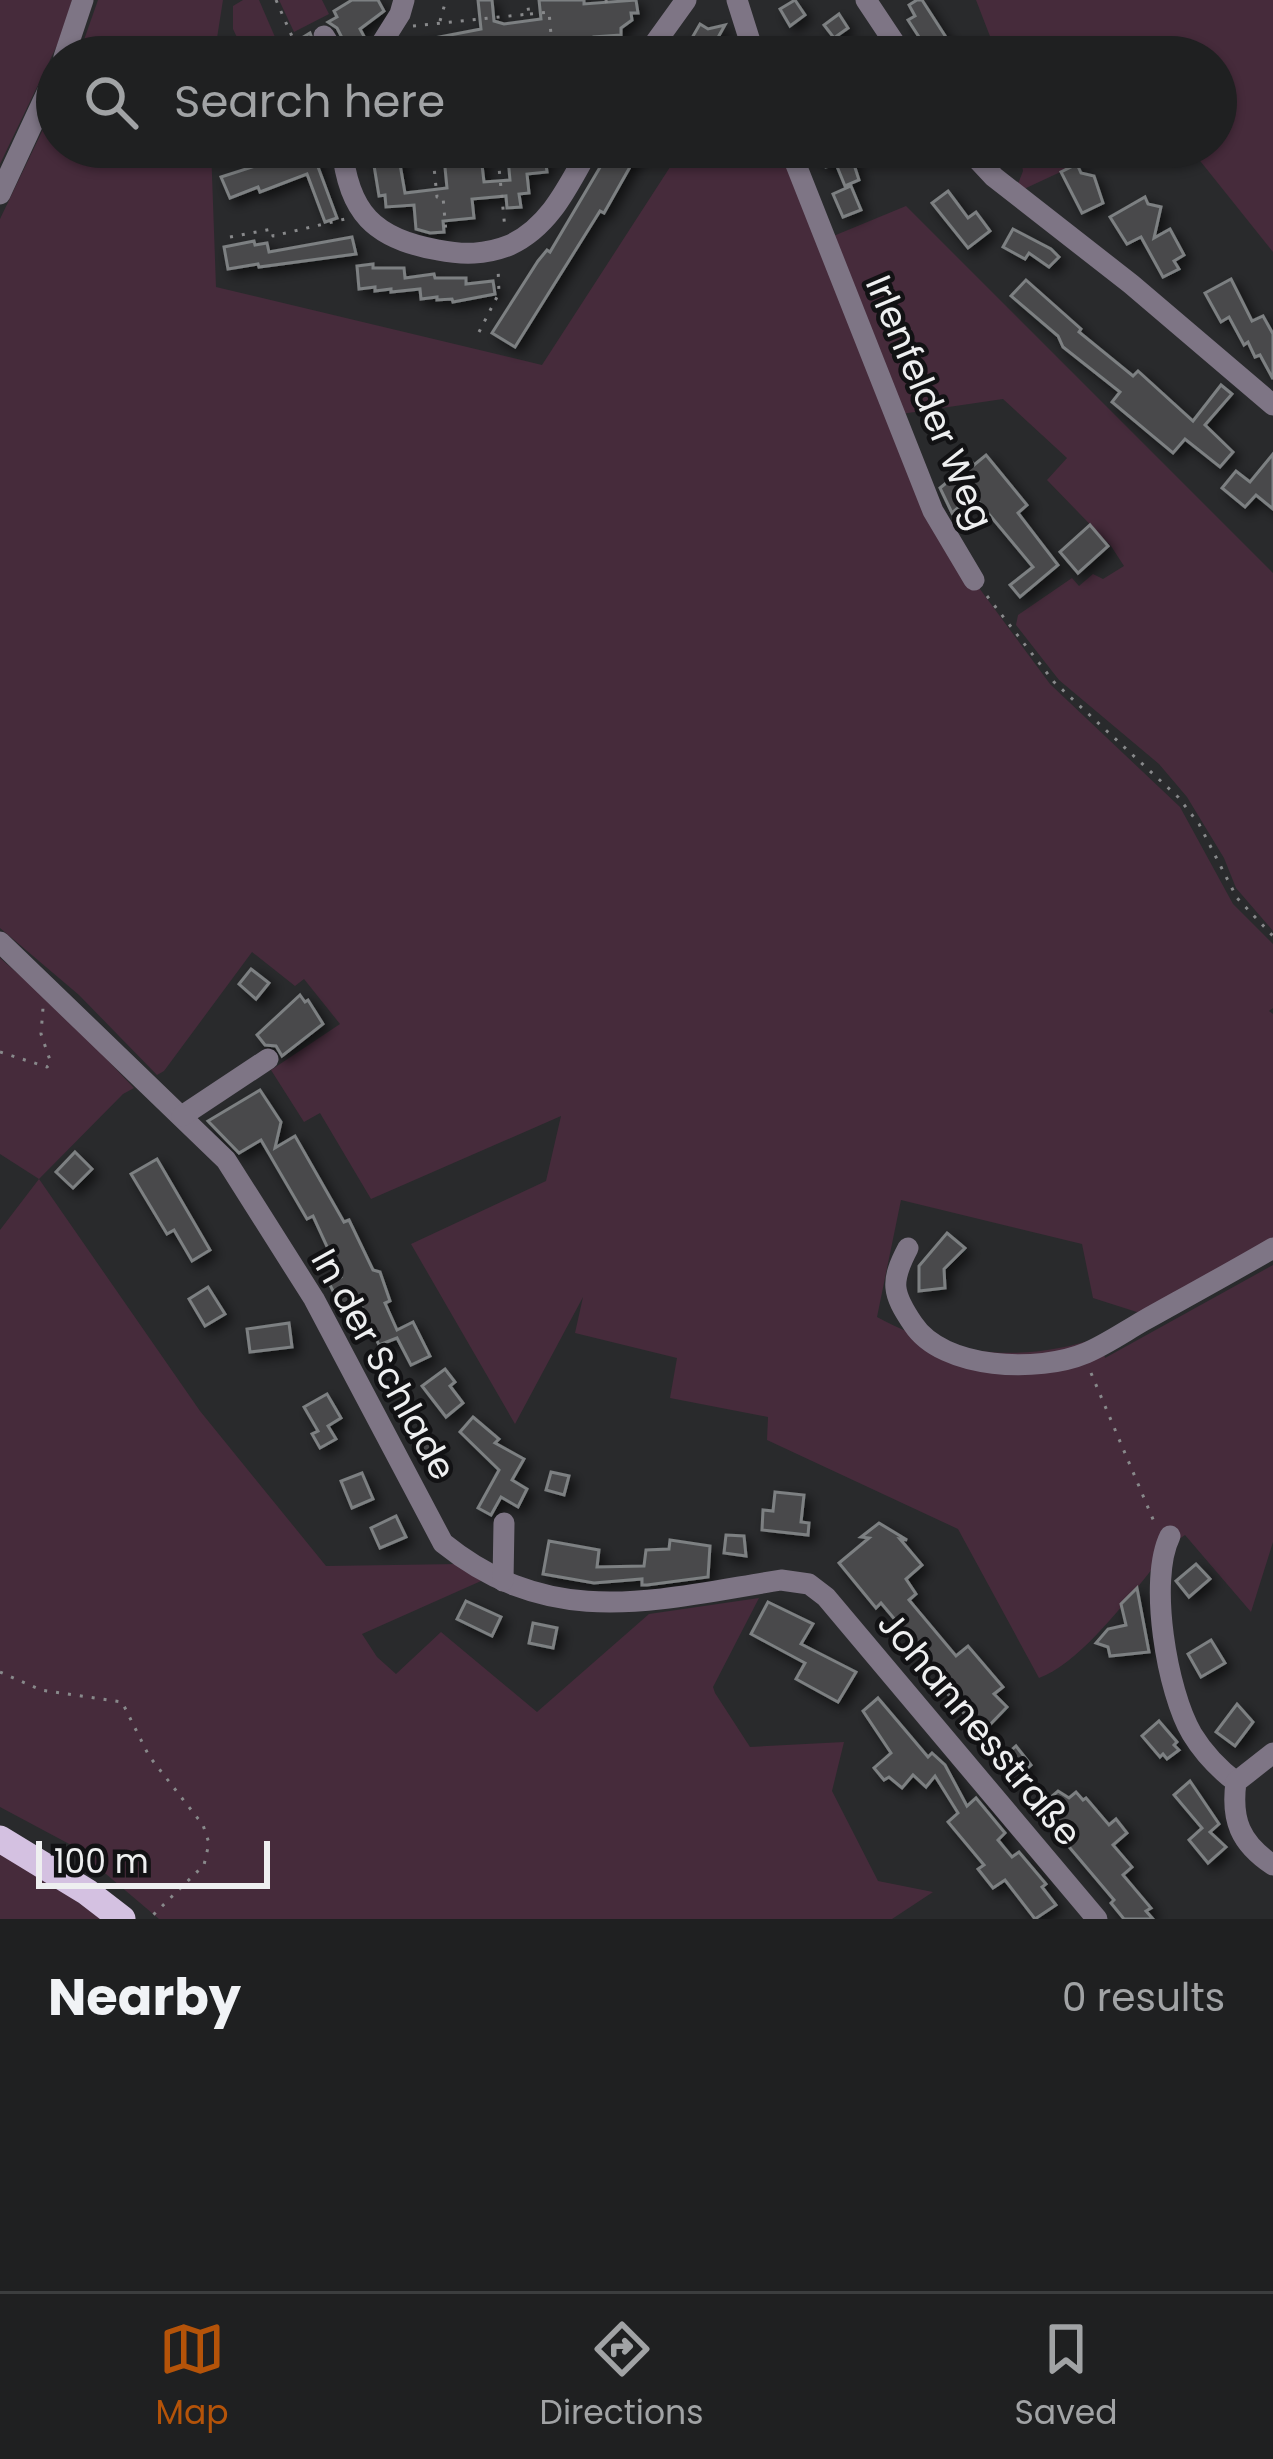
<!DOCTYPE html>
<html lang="en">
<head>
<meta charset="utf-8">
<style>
	body { margin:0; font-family:Poppins,sans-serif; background:#27282a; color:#f1f3f6 }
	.scale { position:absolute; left:36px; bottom:30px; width:234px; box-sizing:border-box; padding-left:12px; border:6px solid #eeeff0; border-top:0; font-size:33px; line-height:42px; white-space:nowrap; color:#eeeff0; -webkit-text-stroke:9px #121214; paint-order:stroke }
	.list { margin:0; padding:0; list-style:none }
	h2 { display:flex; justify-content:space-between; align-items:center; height:156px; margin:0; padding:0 48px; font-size:51px }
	h2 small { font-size:39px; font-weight:400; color:#a1a3a5 }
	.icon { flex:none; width:66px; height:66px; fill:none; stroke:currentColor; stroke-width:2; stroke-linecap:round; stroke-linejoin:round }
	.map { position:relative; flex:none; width:1273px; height:1919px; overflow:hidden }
	.search { position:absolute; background:#1f2021; box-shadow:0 3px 9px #0004; left:36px; right:36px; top:36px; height:132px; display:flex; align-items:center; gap:30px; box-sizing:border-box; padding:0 42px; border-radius:66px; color:#a1a3a5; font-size:45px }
	.sheet { height:372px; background:#1f2021 }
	nav { display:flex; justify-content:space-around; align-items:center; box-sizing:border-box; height:168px; border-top:3px solid #3c3e3f; background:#1f2021; font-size:33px; color:#a1a3a5 }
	nav a { display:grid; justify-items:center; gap:6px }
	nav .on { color:#b45309 }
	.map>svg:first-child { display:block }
	.green { fill:#462b3b }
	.building { fill:#484a4c; stroke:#7d8082; stroke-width:3; filter:url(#shadow) }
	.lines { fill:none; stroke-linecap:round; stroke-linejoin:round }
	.path { stroke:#88898b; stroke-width:3; stroke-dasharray:3 9; stroke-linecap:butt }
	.minor { stroke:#7e7585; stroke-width:21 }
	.major { stroke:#d4c1e1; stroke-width:27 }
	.labels { text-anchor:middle; stroke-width:9; stroke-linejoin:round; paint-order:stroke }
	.street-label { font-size:36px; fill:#eeeff0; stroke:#121214 }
</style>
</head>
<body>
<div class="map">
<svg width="1273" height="1919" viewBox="0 0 1273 1919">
	<defs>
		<filter id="shadow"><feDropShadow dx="5.5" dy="5.5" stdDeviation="6" flood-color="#0009"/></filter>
	</defs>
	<rect width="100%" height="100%" fill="#292a2c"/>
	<g class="green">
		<path d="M0 0H72L63 33 0 164Z"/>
		<path d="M98 0H223L214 57H78Z"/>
		<path d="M243 0H259L275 37 244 52 233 29V6Z"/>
		<path d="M279 0H322L329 14 294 32Z"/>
		<path d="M976 0H1273V252L1189 147H1216V57H998Z"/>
		<path d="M57 100V147H211L216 287 542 365 683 147H783L954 554 1050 684 1180 807 1233 904 1273 944V1008L1269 1011 1273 1014V1240L1140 1313 1093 1298 1082 1244 901 1200 877 1317C948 1356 1023 1364 1100 1337L1105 1358 1273 1265V1542L1251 1612 1185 1535C1166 1547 1159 1561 1145 1578 1120 1609 1076 1665 1039 1678L958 1529 767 1440 768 1417 670 1398 677 1358 575 1333 583 1297 515 1424 411 1244 546 1181 561 1116 371 1199 320 1113 304 1122 271 1070 340 1024 304 979 295 986 252 952 164 1071 157 1075 79 995 0 928V219Z"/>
		<path d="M1019 147H1114L1024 189 1018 184 1023 171Z"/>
		<path d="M906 206 1273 573V931L1236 888 1224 858 1187 797 1159 764 1059 680 1016 625 1018 615 1072 578 1079 586 1093 574 1103 579 1124 566 1111 546 1047 480 1067 458 1003 399 901 414 831 237Z"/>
		<path d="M0 958 62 1012 134 1088 123 1094 39 1179 200 1411 326 1566 459 1564 481 1581 362 1634 377 1657 396 1674 441 1632 537 1712 649 1614 759 1598 713 1687 715 1693 750 1747 844 1742 832 1791 878 1881 933 1892 892 1919H159L73 1846 0 1807V1230L39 1179 0 1154Z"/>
		<path d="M0 1848 14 1856 101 1919H0Z"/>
	</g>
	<g class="building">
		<path d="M352 0H378L384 11 360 29 366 40 358 57H352L337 28 328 22 337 17 334 11Z"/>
		<path d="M478 0H492L494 21 504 24 541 19 539 0H584V4L636 0 638 13H631L632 20 621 28V35L594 37 595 53 575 57H559L558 44 468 57H421L419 41 481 29Z"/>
		<path d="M795 0 805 15 790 26 780 9Z"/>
		<path d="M917 0H922L951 45 942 50 946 57H932L908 20 915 16 909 5Z"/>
		<path d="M839 14 848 28 834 38 824 25Z"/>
		<path d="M700 24 708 29 725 25 707 57H681Z"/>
		<path d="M310 33 319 57H283L303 45 300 39Z"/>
		<path d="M791 40 804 57H770V56Z"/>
		<path d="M371 147H397L405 193 447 188 443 147 480 148 484 182 510 180 507 147H524L525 159 545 157 547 172 527 174 529 193 519 194 521 207 507 208 506 196 472 199 474 218 443 221 444 232 430 233 416 229 414 205 386 207 385 195 379 196Z"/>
		<path d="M612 147H632L639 151 604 213 600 211 515 347 492 333 538 261 547 250 550 252Z"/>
		<path d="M820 147H841L843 152 849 149 859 180 845 186 836 164 826 167Z"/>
		<path d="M311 148 337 218 325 222 307 174 260 192 258 187 230 198 221 177Z"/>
		<path d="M1077 164 1081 173 1094 176 1103 203 1082 213 1061 172Z"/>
		<path d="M851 186 861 210 843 217 833 194Z"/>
		<path d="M948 191 968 218 976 212 990 231 968 248 932 203Z"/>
		<path d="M1145 197 1148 204 1161 207 1154 238 1170 229 1184 255 1174 261 1179 269 1163 277 1141 237 1127 244 1110 217Z"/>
		<path d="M1013 229 1051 249 1059 257 1049 267 1029 253 1025 259 1003 247Z"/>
		<path d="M352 237 356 254 259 267 258 264 228 269 224 247 254 241 255 245 267 243 269 252Z"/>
		<path d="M373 264V268H404L405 278 434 274 435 278H466V284L493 281 495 294 453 302 452 299 437 300V297L421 299 420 289 391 292V289L375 291V287L359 289 357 266Z"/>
		<path d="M1231 279 1252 321 1263 316 1273 334V379L1260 355 1255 357 1248 342 1244 345 1229 317 1221 322 1205 293Z"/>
		<path d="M1026 280 1081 329 1079 332 1133 376 1138 371 1193 421 1221 385 1232 394 1205 425 1233 452 1220 467 1185 439 1173 453 1112 402 1120 392 1063 347 1058 336 1011 296Z"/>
		<path d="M1273 454V509L1256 495 1245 507 1222 488 1236 471 1250 482Z"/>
		<path d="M986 455 1027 505 1018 513 1058 565 1020 597 1010 585 1033 567 978 501 971 506 967 500 952 513 940 488 972 462 974 465Z"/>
		<path d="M1090 525 1108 546 1078 573 1060 552Z"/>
		<path d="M251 969 269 983 256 999 239 984Z"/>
		<path d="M300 995 305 1002 308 1000 323 1024 282 1056 276 1046 265 1045 257 1035Z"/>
		<path d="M260 1090 281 1122 275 1148 295 1136 344 1222 349 1220 373 1270 380 1272 390 1301 385 1303 397 1330 413 1322 430 1356 411 1365 397 1338 379 1345 359 1301 342 1309 329 1283 341 1277 313 1216 307 1219 261 1140 239 1153 208 1121Z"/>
		<path d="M75 1152 92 1169 73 1188 56 1172Z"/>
		<path d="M157 1159 210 1250 192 1261 174 1230 167 1234 131 1174Z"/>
		<path d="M947 1233 965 1248 944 1269 945 1288 919 1291V1266Z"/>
		<path d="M208 1287 225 1314 205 1326 189 1299Z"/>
		<path d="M289 1323 292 1347 250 1352 247 1329Z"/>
		<path d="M445 1369 455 1382 450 1386 463 1403 446 1417 422 1386Z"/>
		<path d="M327 1394 341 1418 328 1426 336 1439 320 1448 312 1434 318 1431 304 1407Z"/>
		<path d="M473 1417 499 1439 495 1443 524 1459 512 1480 527 1489 518 1507 501 1497 491 1515 478 1508 499 1470 460 1432Z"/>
		<path d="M425 1440 442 1456 433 1467 415 1452Z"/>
		<path d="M551 1472 569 1476 564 1495 546 1490Z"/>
		<path d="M362 1473 373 1499 352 1508 341 1481Z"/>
		<path d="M775 1492 804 1495 801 1522 809 1523 808 1535 762 1530 763 1510 773 1511Z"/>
		<path d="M396 1516 406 1537 380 1548 371 1528Z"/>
		<path d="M879 1523 907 1540 900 1539 922 1565 906 1579 916 1594 909 1600 956 1656 968 1646 1003 1687 994 1694 1007 1707 981 1734 942 1687 947 1683 907 1634 881 1603 876 1608 839 1563 869 1538 861 1537Z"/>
		<path d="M726 1535 744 1536 746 1556 724 1553Z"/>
		<path d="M670 1540 710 1546 708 1577 647 1585H642V1579L594 1583 543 1574 549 1541 599 1550 597 1567 644 1566 646 1550 669 1549Z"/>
		<path d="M1196 1564 1210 1579 1189 1597 1176 1581Z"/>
		<path d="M1137 1588 1149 1652 1110 1656 1108 1647 1096 1643 1108 1629 1126 1625 1121 1604Z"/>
		<path d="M466 1601 501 1617 492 1636 457 1619Z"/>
		<path d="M768 1602 813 1624 801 1644 856 1672 838 1702 796 1679 805 1663 751 1634Z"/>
		<path d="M533 1623 557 1628 553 1648 529 1643Z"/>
		<path d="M1211 1640 1225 1663 1201 1677 1188 1654Z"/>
		<path d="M878 1698 928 1757 932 1753 945 1765 967 1806 976 1798 1005 1833 998 1840 1012 1857 1019 1852 1046 1884 1042 1887 1056 1905 1035 1919 1005 1880 993 1888 978 1869 984 1865 948 1822 958 1813 935 1776 926 1787 913 1775 902 1788 889 1777 884 1780 874 1768 891 1753 863 1711Z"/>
		<path d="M1237 1704 1253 1722 1235 1746 1216 1732Z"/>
		<path d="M1159 1721 1177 1742 1174 1745 1179 1750 1167 1759 1163 1754 1160 1757 1142 1736Z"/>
		<path d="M1016 1746 1031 1765 1014 1780 998 1762Z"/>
		<path d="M1190 1781 1219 1824 1210 1832 1226 1847 1208 1863 1189 1840 1202 1828 1174 1795Z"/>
		<path d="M1058 1791 1069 1798 1076 1792 1083 1800 1086 1798 1109 1825 1116 1819 1127 1833 1113 1845 1132 1867 1123 1875 1151 1908 1146 1911 1153 1919H1124L1111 1903 1114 1900 1037 1809Z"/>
	</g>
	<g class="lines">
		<g class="path">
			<path d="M276 0 301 57"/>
			<path d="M606 0 607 6"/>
			<path d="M530 14 549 12 553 57"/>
			<path d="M440 21 446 0"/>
			<path d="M413 26 529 14 527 0"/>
			<path d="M271 57 290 46"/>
			<path d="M432 147 437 197H443L446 232"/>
			<path d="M497 147 505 229"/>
			<path d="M227 165 274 147"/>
			<path d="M230 237 272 229 273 236 345 219"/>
			<path d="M479 332 499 293 498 267"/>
			<path d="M987 596 1054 682 1178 797 1199 824 1237 898 1273 936"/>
			<path d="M0 1052 47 1067 51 1063 41 1034 43 1008"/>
			<path d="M1091 1373 1155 1524"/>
			<path d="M0 1672 41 1690 122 1702 149 1756 203 1825 209 1843 204 1865 149 1919"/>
		</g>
		<g class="minor">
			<path d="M737 0 755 57"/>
			<path d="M866 0 904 57"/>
			<path d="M324 36 337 57"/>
			<path d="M64 57 83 0"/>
			<path d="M373 57 400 14 404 0"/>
			<path d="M645 57 686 0"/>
			<path d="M342 147C348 212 374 239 438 250 463 255 485 255 510 245 551 226 569 184 590 147"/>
			<path d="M789 147 933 511 974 580"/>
			<path d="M966 147 994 177 1131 284 1273 405"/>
			<path d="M0 194 57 71"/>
			<path d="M0 942 226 1160 314 1299 443 1543C552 1631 655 1600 781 1580L809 1584 826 1597 1097 1919"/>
			<path d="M182 1116 268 1059"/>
			<path d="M908 1248C890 1282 892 1293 913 1324 943 1370 1039 1373 1086 1353 1105 1345 1124 1332 1143 1321 1186 1297 1230 1273 1273 1248"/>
			<path d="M1170 1536C1148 1580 1167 1692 1192 1734 1203 1752 1219 1769 1236 1782"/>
			<path d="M503 1581 504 1523"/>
			<path d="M1273 1753 1236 1782C1231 1820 1240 1843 1273 1865"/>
		</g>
		<path class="major" d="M0 1839 87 1892 122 1919"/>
	</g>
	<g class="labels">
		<g class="street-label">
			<text transform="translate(930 402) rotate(67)" y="13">Irlenfelder Weg</text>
			<text transform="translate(384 1364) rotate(61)" y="13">In der Schlade</text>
			<text transform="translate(980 1728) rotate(50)" y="13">Johannesstraße</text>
		</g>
	</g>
</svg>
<div class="scale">100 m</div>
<div class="search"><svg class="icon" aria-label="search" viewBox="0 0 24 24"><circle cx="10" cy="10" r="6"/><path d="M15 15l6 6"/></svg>Search here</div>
</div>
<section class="sheet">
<h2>Nearby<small>0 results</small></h2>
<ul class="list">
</ul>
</section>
<nav>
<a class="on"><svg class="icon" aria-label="map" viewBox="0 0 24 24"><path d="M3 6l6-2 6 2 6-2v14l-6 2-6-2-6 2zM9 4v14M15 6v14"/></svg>Map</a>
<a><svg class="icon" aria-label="directions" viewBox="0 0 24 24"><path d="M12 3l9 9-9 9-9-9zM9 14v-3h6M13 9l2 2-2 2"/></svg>Directions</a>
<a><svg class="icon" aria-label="saved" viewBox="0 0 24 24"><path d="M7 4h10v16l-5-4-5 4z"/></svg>Saved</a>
</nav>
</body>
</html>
